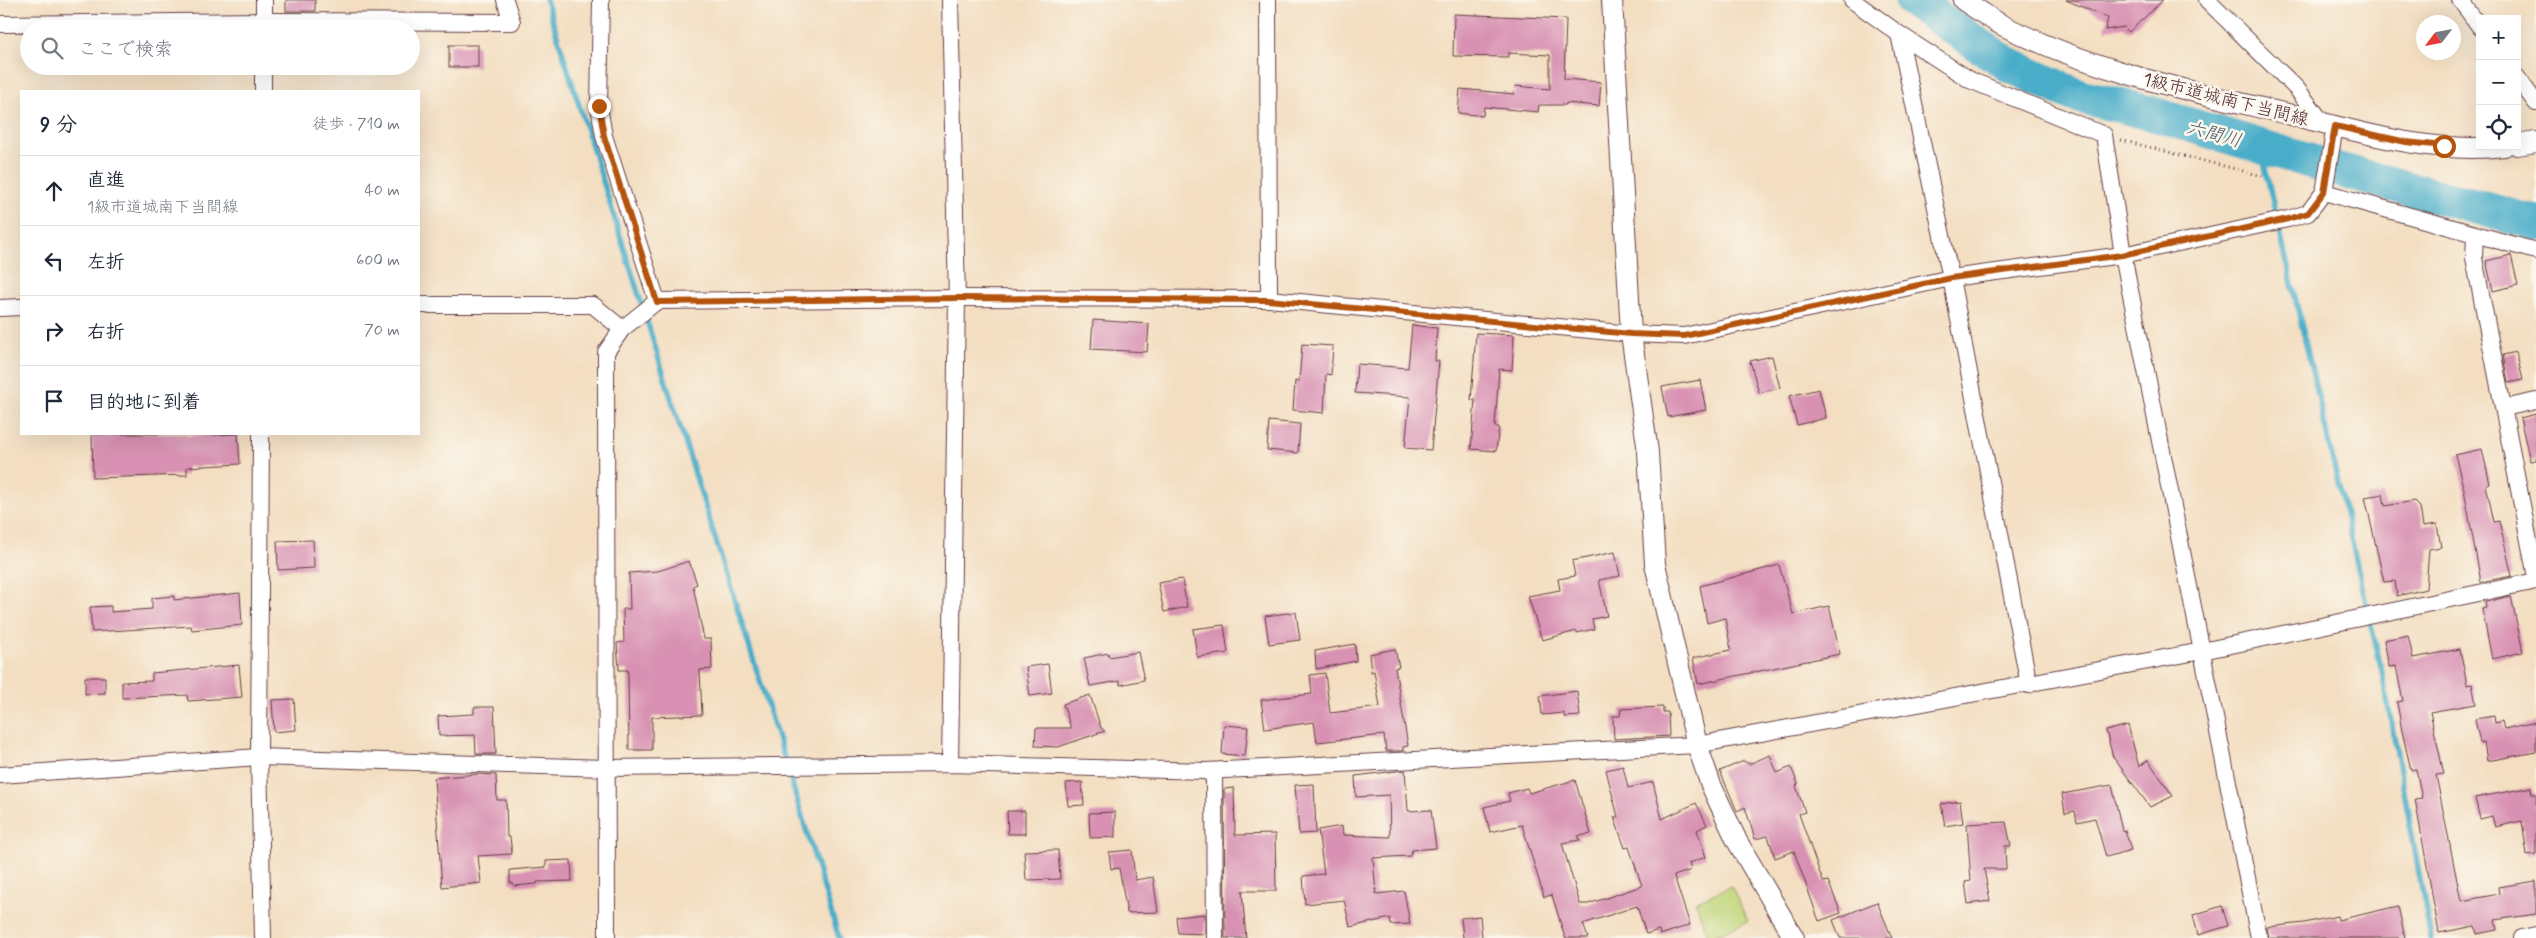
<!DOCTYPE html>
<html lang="ja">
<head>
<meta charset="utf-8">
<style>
	body { margin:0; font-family:Mynerve,"Klee One",sans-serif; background:#f6f6f7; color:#1f2937 }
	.controls { position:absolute; right:15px; top:15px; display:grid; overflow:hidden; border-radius:0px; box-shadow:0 5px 20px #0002 }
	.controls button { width:45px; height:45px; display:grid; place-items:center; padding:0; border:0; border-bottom:1px solid #e0e1e3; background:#fff; color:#1f2937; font:25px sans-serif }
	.compass { position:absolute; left:2416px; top:15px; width:45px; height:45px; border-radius:50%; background:#fff; box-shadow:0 5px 20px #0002; rotate:238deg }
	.stop { position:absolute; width:15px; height:15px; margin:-11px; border:4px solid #b45309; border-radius:50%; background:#fff }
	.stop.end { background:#b45309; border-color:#fff; box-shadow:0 1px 5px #0008 }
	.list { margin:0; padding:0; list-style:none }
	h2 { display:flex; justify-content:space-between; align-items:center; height:65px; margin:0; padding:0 20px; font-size:21px }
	h2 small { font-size:16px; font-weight:400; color:#747a83 }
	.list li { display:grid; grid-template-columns:32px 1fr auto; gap:15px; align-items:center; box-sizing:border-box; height:70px; padding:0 20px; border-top:1px solid #e0e1e3 }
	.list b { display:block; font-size:19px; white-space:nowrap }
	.list p { margin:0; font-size:16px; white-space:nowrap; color:#747a83 }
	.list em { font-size:16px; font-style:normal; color:#747a83 }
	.icon { flex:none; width:28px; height:28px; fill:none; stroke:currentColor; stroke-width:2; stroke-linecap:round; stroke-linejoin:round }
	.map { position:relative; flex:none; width:2536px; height:938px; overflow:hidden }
	.search { position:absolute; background:#fff; box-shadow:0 5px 20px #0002; left:20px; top:20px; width:400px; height:55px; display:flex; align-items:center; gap:12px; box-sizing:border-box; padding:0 18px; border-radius:28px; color:#747a83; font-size:19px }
	.panel { position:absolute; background:#fff; box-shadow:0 5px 20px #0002; left:20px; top:90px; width:400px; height:345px; border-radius:0px }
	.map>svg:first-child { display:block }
	.green { fill:#c0d67a; stroke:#857a52 }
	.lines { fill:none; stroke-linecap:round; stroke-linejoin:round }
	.stream { stroke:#49adc9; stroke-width:5.5 }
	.river { stroke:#49adc9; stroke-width:35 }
	.building { fill:#d891b2 }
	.minor-casing { stroke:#633c42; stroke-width:18 }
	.tertiary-casing { stroke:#633c42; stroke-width:22 }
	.path { stroke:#633c42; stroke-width:3; stroke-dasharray:1 4; stroke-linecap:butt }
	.minor { stroke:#fff; stroke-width:16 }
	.tertiary { stroke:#fff; stroke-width:20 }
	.route { stroke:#b45309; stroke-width:6 }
	.labels { text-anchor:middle; stroke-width:5; stroke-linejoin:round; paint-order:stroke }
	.street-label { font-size:18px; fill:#4a1f2b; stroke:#fbf7ec }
	.water-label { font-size:19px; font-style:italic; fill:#4a586a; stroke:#fbf7ec }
</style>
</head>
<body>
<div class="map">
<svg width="2536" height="938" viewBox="0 0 2536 938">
	<rect width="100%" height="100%" fill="#fbf7ec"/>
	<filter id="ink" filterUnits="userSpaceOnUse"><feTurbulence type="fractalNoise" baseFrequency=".02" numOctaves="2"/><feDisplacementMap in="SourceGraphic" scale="10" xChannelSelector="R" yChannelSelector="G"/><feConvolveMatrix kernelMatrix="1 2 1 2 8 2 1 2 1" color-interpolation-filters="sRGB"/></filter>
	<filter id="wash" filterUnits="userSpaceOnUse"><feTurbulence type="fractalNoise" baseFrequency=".0096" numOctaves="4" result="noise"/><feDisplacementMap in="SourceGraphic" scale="20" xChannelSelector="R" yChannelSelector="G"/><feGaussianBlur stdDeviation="1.12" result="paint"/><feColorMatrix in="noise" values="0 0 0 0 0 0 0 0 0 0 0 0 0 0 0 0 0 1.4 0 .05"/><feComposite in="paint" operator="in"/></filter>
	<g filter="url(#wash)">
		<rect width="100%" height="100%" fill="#f3dec1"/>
		<path class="green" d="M1731 886 1748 921 1709 938 1695 902Z"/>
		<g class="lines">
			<g class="stream">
				<path d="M546 0 784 757 839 938"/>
				<path d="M2260 146 2382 672 2431 938"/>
			</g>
			<path class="river" d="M1912 0 2009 65 2075 95 2150 113 2346 172 2536 223"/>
		</g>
		<g id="blocks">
			<g class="building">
				<rect x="286" y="0" width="29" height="11"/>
				<path d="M2066 0H2163L2129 32 2124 27 2105 30 2108 18Z"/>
				<path d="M1454 14 1566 19 1564 79 1601 82 1599 106 1566 103V105H1539L1538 112 1484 107 1483 116 1458 113 1460 89 1514 94 1515 86 1550 89V55L1508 53V57L1453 56Z"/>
				<rect x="449" y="45" width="29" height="22"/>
				<path d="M2511 255 2518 285 2493 291 2486 261Z"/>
				<path d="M1093 320 1149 324 1147 352 1091 349Z"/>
				<path d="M1412 325 1437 328 1435 361H1439L1431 450 1405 448 1410 397 1355 393 1357 364 1408 368Z"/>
				<path d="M1476 333 1514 335 1512 370 1499 369 1495 427H1499L1496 451 1471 449 1475 400H1471Z"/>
				<path d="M1302 344 1333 346 1331 375 1326 374 1324 413 1293 410 1295 381 1299 382Z"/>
				<path d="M2516 352 2523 380 2508 383 2503 355Z"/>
				<path d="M1772 356 1780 388 1759 393 1750 361Z"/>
				<path d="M1700 380 1706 410 1668 417 1662 387Z"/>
				<path d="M1819 389 1826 418 1797 425 1789 396Z"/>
				<path d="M2536 414V460L2530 461 2520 418Z"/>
				<path d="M1269 421 1300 424 1298 453 1267 450Z"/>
				<path d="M92 434H186V436L238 434 240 464 187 467V475L93 478Z"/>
				<path d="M2482 449 2490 484 2486 485 2494 522 2499 521 2512 576 2481 582 2464 490 2455 455Z"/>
				<path d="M2383 494 2385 506 2414 501 2420 507 2423 526 2437 524 2441 547 2429 549 2426 589 2397 596 2395 581 2384 582 2365 497Z"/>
				<path d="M313 540 314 568 278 570 277 541Z"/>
				<path d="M1615 552 1620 576 1599 580 1607 616 1592 619 1594 629 1577 633V631L1542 640 1528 596 1560 590 1558 579 1575 576 1572 561Z"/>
				<path d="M689 561 697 584 693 586 704 639H711L712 669 700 670 702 715 652 717V750H629L628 670H619L617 643 624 642 623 609H630L629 573 658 571Z"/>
				<path d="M1779 565 1793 614 1829 606 1840 654 1698 684 1693 658 1731 650 1725 618 1707 623 1700 586Z"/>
				<path d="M1182 579 1187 607 1164 612 1158 583Z"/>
				<path d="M240 593 242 625 192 630 191 626 92 632 90 607 111 606V612L152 609V598L174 596V600Z"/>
				<path d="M2511 596 2523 652 2492 659 2482 609 2486 608 2485 602Z"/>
				<path d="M1296 612 1300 640 1269 644 1265 616Z"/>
				<path d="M1224 625 1228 653 1197 657 1193 629Z"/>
				<path d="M2408 635 2413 658 2460 649 2467 685 2472 684 2476 704 2430 712 2444 774 2436 775 2461 901 2499 894 2498 887 2536 881V914L2495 920 2497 930 2477 934 2475 926 2439 933 2415 799 2422 798 2416 769 2411 770 2402 731 2397 702 2403 701 2396 666 2389 667 2384 640Z"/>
				<path d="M1355 644 1356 661 1316 669 1315 651Z"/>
				<path d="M1395 649 1399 667 1395 668 1408 746 1403 747V751H1386L1384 735 1317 742 1314 722 1265 729 1261 700 1312 694 1310 675 1325 673 1330 713 1380 707 1374 671 1371 672 1369 654Z"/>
				<path d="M1138 652 1144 680 1120 685V681L1090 686 1084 658 1108 653 1109 657Z"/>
				<path d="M1048 664 1052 693 1030 696 1026 667Z"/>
				<path d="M239 665 242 697 188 701 187 695 122 698V682L152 681V673Z"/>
				<path d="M85 677H105V693L85 694Z"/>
				<path d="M1577 691 1580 716 1564 717V713L1542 715 1540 696Z"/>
				<path d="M1090 695 1101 728 1105 731 1058 747 1035 746 1036 728H1071L1063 704Z"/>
				<path d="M294 699 296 730 274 732 272 700Z"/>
				<path d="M474 707H494L496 754H476L475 735 439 736 438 716 474 714Z"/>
				<path d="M1663 707V712H1668L1669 736 1614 739 1613 716H1620L1621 709Z"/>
				<path d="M2494 716 2495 723 2502 721 2504 729 2536 722V752L2487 761 2484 742 2480 743 2475 719Z"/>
				<path d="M1224 725 1248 727 1245 756 1222 754Z"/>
				<path d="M2128 725 2139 767 2148 760 2173 796 2150 807 2113 757 2106 731Z"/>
				<path d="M1770 755 1777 773 1791 767 1798 784 1796 786 1805 812 1799 814 1823 882 1828 881 1841 913 1819 921 1794 851 1775 858 1768 836 1755 839 1745 807 1737 811 1720 771 1744 761 1749 764Z"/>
				<path d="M1623 766 1628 788 1653 782 1662 819 1696 803 1707 825 1697 830 1706 857 1689 863 1691 870 1674 876 1690 925 1660 935 1659 930 1646 934 1637 906 1583 924 1588 938H1565L1552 895 1544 897 1522 825 1490 832 1484 807 1510 801 1508 793 1527 788 1529 793 1575 780 1591 834 1578 836 1580 840 1562 843 1580 904H1588L1642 886 1629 847 1625 848 1614 817H1618L1606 770Z"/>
				<path d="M1405 770 1408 811 1431 810 1436 848 1412 850 1410 856 1373 858 1376 894 1404 891 1410 924 1391 925 1390 918 1350 927 1344 900 1305 904 1303 876 1324 874 1318 830 1342 826 1343 835 1390 837 1389 795 1356 797 1355 776Z"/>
				<path d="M477 774 496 775 497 800H506L507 837H510L512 854 478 856 481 883 442 887 434 778Z"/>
				<path d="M1082 782 1084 805 1068 806 1066 783Z"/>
				<path d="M1314 784 1316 833 1299 834 1295 785Z"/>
				<path d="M2112 785 2122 831 2125 830 2131 850 2106 857 2095 818 2077 822 2075 811 2065 813 2062 794Z"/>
				<path d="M2531 787 2532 794H2536V854L2527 855 2522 821 2495 827 2492 816 2480 819 2475 798Z"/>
				<path d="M1234 788 1235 835 1275 834 1276 891H1242L1246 938H1225L1224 789Z"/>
				<path d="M1960 801 1963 823 1945 826 1941 804Z"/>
				<path d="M1007 811H1025V834H1008Z"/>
				<path d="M1115 812V837L1090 838 1089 813Z"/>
				<path d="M2006 822 2011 846H2005L2006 869H1984L1990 901 1968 904 1965 882 1971 881 1967 824Z"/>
				<path d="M1058 850 1060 879 1026 880 1024 851Z"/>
				<path d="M1132 850 1135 880 1153 877 1158 912 1127 913 1119 868 1111 869 1109 852Z"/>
				<path d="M571 860 572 881 537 882V884L514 886 513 883H510V870L546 867V861Z"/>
				<path d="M1877 902 1892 938H1840L1833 920Z"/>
				<path d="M2222 906 2228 926 2198 935 2193 915Z"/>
				<path d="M2398 906 2405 938H2269L2267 927 2304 923 2337 916 2338 920Z"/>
				<path d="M1205 914V934L1178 933 1176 917Z"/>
				<path d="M1480 916 1482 938H1463L1461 918Z"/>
			</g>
		</g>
	</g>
	<g filter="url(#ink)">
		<use href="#blocks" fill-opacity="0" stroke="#633c42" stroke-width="1"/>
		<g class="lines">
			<g class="minor-casing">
				<g id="minor">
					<path d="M601 0 599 106 604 136 657 301"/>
					<path d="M950 0 957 298 950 764"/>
					<path d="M1268 0 1269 299"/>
					<path d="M1852 0 1899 34 1970 80 2104 135 2123 255 2259 938"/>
					<path d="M2207 0 2297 89 2323 123"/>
					<path d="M2460 0 2480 27"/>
					<path d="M0 24 264 21 512 22 505 0"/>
					<path d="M264 29V0"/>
					<path d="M1899 34 1951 278 2029 685"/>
					<path d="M2517 77 2536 103"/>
					<path d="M263 91V66"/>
					<path d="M2324 192 2536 251"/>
					<path d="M2475 235 2474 258 2536 577"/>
					<path d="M419 305H593L622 329"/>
					<path d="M0 308 21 307"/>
					<path d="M2504 408 2536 401"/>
					<path d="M261 434 259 757 263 938"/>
					<path d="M1206 771 1214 776 1215 938"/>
					<path d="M0 775 259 757 606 768 950 764 1206 771 1697 745 2202 651 2536 581"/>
					<path d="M607 938 606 352 622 329 657 301 957 298 1269 299 1631 334 1684 336 1951 278 2123 255 2288 219 2308 213 2324 192 2335 126"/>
					<path d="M2522 938 2536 935"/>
				</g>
			</g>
			<g class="tertiary-casing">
				<g id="tertiary">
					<path d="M1612 0 1631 334 1648 452 1655 564 1697 745 1711 785 1737 841 1794 938"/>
					<path d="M1963 0C1977 9 1990 19 2004 26 2095 72 2194 92 2292 115 2360 132 2433 155 2504 146"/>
					<path d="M2517 145 2536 142"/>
				</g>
			</g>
			<path class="path" d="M2121 140 2263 176"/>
			<use href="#minor" class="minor"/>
			<use href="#tertiary" class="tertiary"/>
		</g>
	</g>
	<g class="lines" filter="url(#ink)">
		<path class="route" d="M599 106 604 136 657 302 957 298 1268 300 1631 334 1684 336 1951 278 2122 255 2288 219 2308 213 2324 192 2335 126 2406 142 2444 146"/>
	</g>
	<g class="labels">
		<g class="street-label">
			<text transform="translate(2226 99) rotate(14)" y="6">1級市道城南下当間線</text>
		</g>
		<g class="water-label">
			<text transform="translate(2214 133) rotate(15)" y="7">六間川</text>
		</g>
	</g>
</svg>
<div class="controls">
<button>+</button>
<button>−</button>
<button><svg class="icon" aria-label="locate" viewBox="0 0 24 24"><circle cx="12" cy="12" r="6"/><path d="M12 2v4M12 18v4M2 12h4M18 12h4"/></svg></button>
</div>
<svg class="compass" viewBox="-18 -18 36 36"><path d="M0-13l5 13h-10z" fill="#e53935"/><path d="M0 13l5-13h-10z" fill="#747a83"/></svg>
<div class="stop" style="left:2444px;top:146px"></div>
<div class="stop end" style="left:599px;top:106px"></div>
<div class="search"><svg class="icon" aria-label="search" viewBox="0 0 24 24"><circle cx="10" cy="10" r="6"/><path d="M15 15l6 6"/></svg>ここで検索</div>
<section class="panel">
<h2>9 分<small>徒歩 · 710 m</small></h2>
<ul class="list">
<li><svg class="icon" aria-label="ahead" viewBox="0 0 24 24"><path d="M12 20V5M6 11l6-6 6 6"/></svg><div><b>直進</b><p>1級市道城南下当間線</p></div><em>40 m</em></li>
<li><svg class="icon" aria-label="left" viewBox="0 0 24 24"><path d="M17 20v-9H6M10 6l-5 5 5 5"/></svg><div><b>左折</b></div><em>600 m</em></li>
<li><svg class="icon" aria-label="right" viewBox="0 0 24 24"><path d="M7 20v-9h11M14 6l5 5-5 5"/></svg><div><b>右折</b></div><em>70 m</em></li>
<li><svg class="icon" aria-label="arrive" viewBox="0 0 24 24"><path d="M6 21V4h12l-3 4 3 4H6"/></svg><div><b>目的地に到着</b></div></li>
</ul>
</section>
</div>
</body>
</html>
